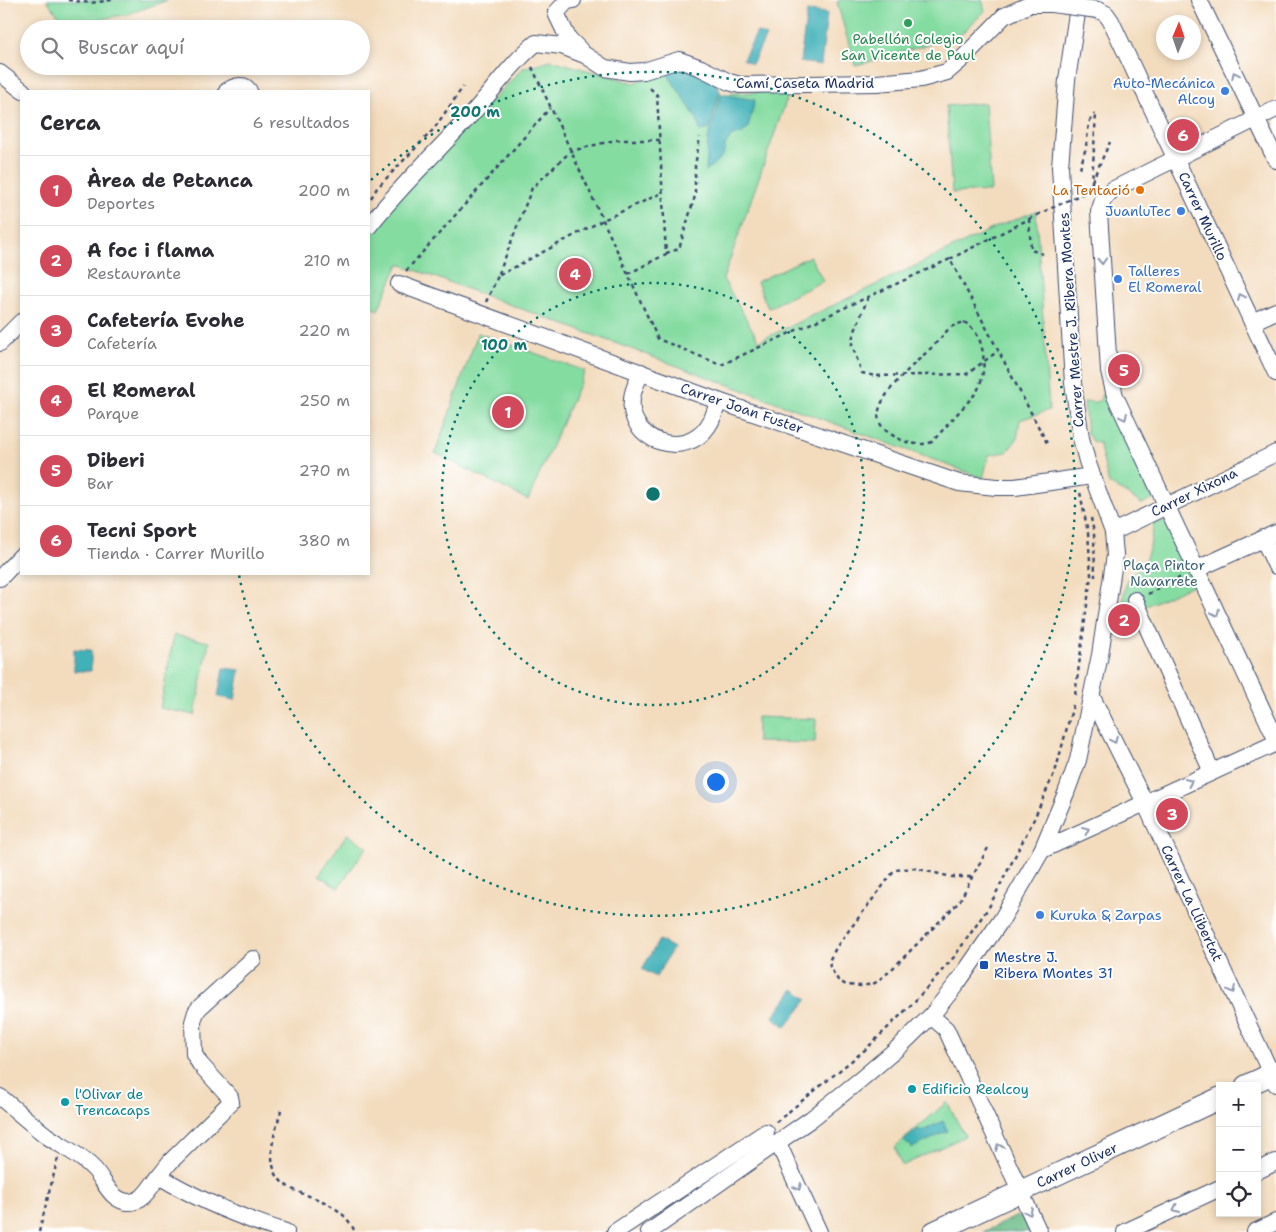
<!DOCTYPE html>
<html lang="es">
<head>
<meta charset="utf-8">
<style>
	body { margin:0; font-family:"Shantell Sans",sans-serif; background:#f2f2f3; color:#2b2b33 }
	.controls { position:absolute; right:15px; bottom:15px; display:grid; overflow:hidden; border-radius:0px; box-shadow:0 2px 8px #0003 }
	.controls button { width:45px; height:45px; display:grid; place-items:center; padding:0; border:0; border-bottom:1px solid #e1e1e2; background:#fff; color:#2b2b33; font:25px sans-serif }
	.compass { position:absolute; left:1156px; top:15px; width:45px; height:45px; border-radius:50%; background:#fff; box-shadow:0 2px 8px #0003; rotate:2deg }
	.you { position:absolute; left:715px; top:781px; width:18px; height:18px; margin:-12px; border:4px solid #fff; border-radius:50%; background:#1a73e8; box-shadow:0 0 0 8px #1a73e833 }
	.badge { display:grid; place-items:center; width:32px; height:32px; border-radius:50%; background:#d1495b; color:#fff; font-size:16px; font-weight:700 }
	.pin { position:absolute; translate:-50% -50%; border:2px solid #fff; box-shadow:0 1px 5px #0006 }
	.list { margin:0; padding:0; list-style:none }
	h2 { display:flex; justify-content:space-between; align-items:center; height:65px; margin:0; padding:0 20px; font-size:21px }
	h2 small { font-size:16px; font-weight:400; color:#7c7c81 }
	.list li { display:grid; grid-template-columns:32px 1fr auto; gap:15px; align-items:center; box-sizing:border-box; height:70px; padding:0 20px; border-top:1px solid #e1e1e2 }
	.list b { display:block; font-size:19px; white-space:nowrap }
	.list p { margin:0; font-size:16px; white-space:nowrap; color:#7c7c81 }
	.list em { font-size:16px; font-style:normal; color:#7c7c81 }
	.icon { flex:none; width:28px; height:28px; fill:none; stroke:currentColor; stroke-width:2; stroke-linecap:round; stroke-linejoin:round }
	.map { position:relative; flex:none; width:1276px; height:1232px; overflow:hidden }
	.search { position:absolute; background:#fff; box-shadow:0 2px 8px #0003; left:20px; top:20px; width:350px; height:55px; display:flex; align-items:center; gap:12px; box-sizing:border-box; padding:0 18px; border-radius:28px; color:#7c7c81; font-size:19px }
	.panel { position:absolute; background:#fff; box-shadow:0 2px 8px #0003; left:20px; top:90px; width:350px; height:485px; border-radius:0px }
	.map>svg:first-child { display:block }
	.green { fill:#85dca1; stroke:#508680 }
	.forest { fill:#6cbc87; stroke:#447672 }
	.water { fill:#40b1b8; stroke:#2e708b }
	.lines { fill:none; stroke-linecap:round; stroke-linejoin:round }
	.minor-casing { stroke:#3b496c; stroke-width:18 }
	.major-casing { stroke:#3b496c; stroke-width:23 }
	.path { stroke:#3b496c; stroke-width:2.5; stroke-dasharray:4 4; stroke-linecap:butt }
	.minor { stroke:#fff; stroke-width:16 }
	.major { stroke:#fff; stroke-width:21 }
	.minor-bridge-casing { stroke:#3b496c; stroke-width:18; stroke-linecap:butt }
	.path-bridge { stroke:#3b496c; stroke-width:2.5; stroke-dasharray:4 4; stroke-linecap:butt }
	.minor-bridge { stroke:#fff; stroke-width:16 }
	.oneway { stroke:#8d97ae }
	.ring { fill:none; stroke:#0f766e; stroke-width:2.5; stroke-dasharray:2.5 5 }
	.leisure-dot { fill:#2e9e5b; stroke:#fff; stroke-width:2 }
	.shop-dot { fill:#3f7fe0; stroke:#fff; stroke-width:2 }
	.food-dot { fill:#e8710a; stroke:#fff; stroke-width:2 }
	.transit-dot { fill:#1a4fb4; stroke:#fff; stroke-width:2 }
	.culture-dot { fill:#0f9aa8; stroke:#fff; stroke-width:2 }
	.labels { text-anchor:middle; stroke-width:4; stroke-linejoin:round; paint-order:stroke }
	.leisure-label { font-size:14px; fill:#27864d; stroke:#fff }
	.street-label { font-size:14px; fill:#1b2f5e; stroke:#fff }
	.shop-label { font-size:14px; fill:#366cbe; stroke:#fff; text-anchor:end }
	.food-label { font-size:14px; fill:#c56008; stroke:#fff; text-anchor:end }
	.park-label { font-size:14px; fill:#3b6372; stroke:#fff }
	.transit-label { font-size:14px; fill:#164399; stroke:#fff; text-anchor:start }
	.culture-label { font-size:14px; fill:#0d838f; stroke:#fff; text-anchor:start }
	.centre { fill:#0f766e; stroke:#fff; stroke-width:2.5 }
	.ring-label { font-size:15px; text-anchor:middle; font-weight:bold; fill:#0f766e; stroke:#fff; stroke-width:4; stroke-linejoin:round; paint-order:stroke }
</style>
</head>
<body>
<div class="map">
<svg width="1276" height="1232" viewBox="0 0 1276 1232">
	<rect width="100%" height="100%" fill="#fff"/>
	<filter id="ink" filterUnits="userSpaceOnUse"><feTurbulence type="fractalNoise" baseFrequency=".02" numOctaves="2"/><feDisplacementMap in="SourceGraphic" scale="10" xChannelSelector="R" yChannelSelector="G"/><feConvolveMatrix kernelMatrix="1 2 1 2 8 2 1 2 1" color-interpolation-filters="sRGB"/></filter>
	<filter id="wash" filterUnits="userSpaceOnUse"><feTurbulence type="fractalNoise" baseFrequency=".0096" numOctaves="4" result="noise"/><feDisplacementMap in="SourceGraphic" scale="20" xChannelSelector="R" yChannelSelector="G"/><feGaussianBlur stdDeviation="1.12" result="paint"/><feColorMatrix in="noise" values="0 0 0 0 0 0 0 0 0 0 0 0 0 0 0 0 0 1.4 0 .05"/><feComposite in="paint" operator="in"/></filter>
	<g filter="url(#wash)">
		<rect width="100%" height="100%" fill="#f3dcbe"/>
		<g class="green">
			<path d="M47 0H168L128 14 71 25 57 14Z"/>
			<path d="M840 0H982L985 11 960 35 855 66 837 2Z"/>
			<path d="M551 60 634 83 665 70 715 81 721 94 790 90 723 279 759 341 994 228 1036 211 1049 410 1020 420 1017 439 1007 452 989 455 983 478 399 264 378 310 369 306V236L399 196 523 68Z"/>
			<path d="M985 103 991 191 952 193 946 106Z"/>
			<path d="M810 256 823 281 768 308 757 282Z"/>
			<path d="M478 333 585 371 528 500 435 453Z"/>
			<path d="M1106 394 1153 500 1141 504 1129 495 1109 484 1099 443 1093 442 1087 434 1084 402H1095L1101 400V395Z"/>
			<path d="M1166 521 1195 584 1119 618 1127 579 1138 569 1146 558 1150 546 1154 523Z"/>
			<path d="M174 635 209 642 195 715 160 708Z"/>
			<path d="M757 717 816 719 815 743 757 742Z"/>
			<path d="M347 834 367 847 338 888 319 875Z"/>
			<path d="M947 1102 965 1136 902 1166 895 1147Z"/>
		</g>
		<path class="forest" d="M1017 1216 1024 1219 1031 1232H983Z"/>
		<g class="water">
			<path d="M807 11 827 13 821 65 800 62Z"/>
			<path d="M757 32 766 36 752 64 743 59Z"/>
			<path d="M674 67 687 68 715 81 720 91 709 129 700 131 697 119 665 70Z"/>
			<path d="M721 94 755 100 748 128 743 133 732 136 726 143 723 156 706 171 708 139Z"/>
			<path d="M74 649 91 650V671H74Z"/>
			<path d="M223 668 240 670 235 700 218 697Z"/>
			<path d="M659 940 673 948 656 977 642 969Z"/>
			<path d="M794 989 808 999 786 1027 773 1017Z"/>
			<path d="M943 1121 948 1131 912 1148 910 1144 908 1145 904 1141 918 1129 922 1131Z"/>
		</g>
	</g>
	<g filter="url(#ink)">
		<g class="lines">
			<g class="minor-casing">
				<g id="minor">
					<path d="M573 0 567 1 556 13 568 38 580 50"/>
					<path d="M1199 0 1276 160"/>
					<path d="M1098 10 1106 14 1111 21 1276 373"/>
					<path d="M0 73 23 91"/>
					<path d="M227 91C233 87 244 82 249 91"/>
					<path d="M1276 109 1112 190 1103 200 1099 212 1109 371 1115 396 1276 739"/>
					<path d="M369 226C402 184 441 148 477 108 496 86 513 62 536 43L562 46 585 55 605 68 630 72 644 71 679 60 701 68 729 82 740 85 877 83 921 79 947 72 961 60 1004 16 1031 4"/>
					<path d="M399 284 718 401 959 483 996 487H1015L1092 476"/>
					<path d="M1252 322 1276 311"/>
					<path d="M0 343 21 322"/>
					<path d="M641 372C638 380 633 389 632 398 626 441 685 461 708 426 713 419 716 409 718 401"/>
					<path d="M1113 532 1276 453"/>
					<path d="M1263 538 1276 566"/>
					<path d="M1195 570 1276 533"/>
					<path d="M0 578 21 556"/>
					<path d="M1135 600 1212 772"/>
					<path d="M1092 697 1145 803 1276 1084"/>
					<path d="M1042 850 1276 743"/>
					<path d="M931 1016 946 1029 1039 1232"/>
					<path d="M0 1097C16 1110 31 1124 47 1136 63 1147 81 1155 94 1169 105 1181 110 1200 128 1202 143 1203 150 1187 159 1176 198 1200 242 1218 286 1232"/>
					<path d="M778 1143 819 1232"/>
					<path d="M1257 1171 1276 1162"/>
					<path d="M159 1176 170 1162 231 1102 230 1097 200 1064 194 1054 193 1022 196 1012 200 1007 253 959"/>
					<path d="M615 1232 766 1132"/>
					<path d="M649 1232 811 1119 860 1080 900 1046 931 1016 958 982 1002 919 1042 850 1066 793 1078 760 1100 655 1115 555 1113 532 1087 461 1081 438 1073 383 1060 167 1067 80 1079 0"/>
					<path d="M1125 1232 1220 1188"/>
					<path d="M1255 1232 1276 1222"/>
				</g>
			</g>
			<g class="major-casing">
				<g id="major">
					<path d="M1246 1086 1276 1072"/>
					<path d="M934 1232 1220 1098"/>
				</g>
			</g>
			<g class="path">
				<path d="M68 0 91 3 112 0"/>
				<path d="M532 67 658 339 721 365 950 259 1047 443"/>
				<path d="M660 140H615L571 151 532 188 498 276 603 220 662 193"/>
				<path d="M1080 169 1086 147 1089 122 1095 114"/>
				<path d="M1092 181 1110 142"/>
				<path d="M1088 191 1091 188 1092 182 1096 113"/>
				<path d="M371 198 377 188 433 130 463 87"/>
				<path d="M1029 219 1031 250 1043 254"/>
				<path d="M666 253 679 249 695 196V166L700 137"/>
				<path d="M950 259 1037 215"/>
				<path d="M406 271 550 108"/>
				<path d="M628 274 666 254 657 95 648 86"/>
				<path d="M868 297 852 339V345L862 373 875 376 967 374 998 351"/>
				<path d="M486 302 498 276"/>
				<path d="M964 322C987 334 988 373 976 393L932 442C920 446 911 444 899 439 892 435 882 430 879 421 872 397 920 360 934 345 940 340 944 333 950 328 953 325 959 324 964 322Z"/>
				<path d="M1091 518 1094 533 1095 577"/>
				<path d="M1148 594 1183 576"/>
				<path d="M1075 695 1091 575 1088 533 1080 492"/>
				<path d="M971 877H952L914 868 895 870 837 946 829 961 830 967 838 980 846 985 863 986 875 983 889 972 959 902 989 846"/>
				<path d="M281 1110C278 1123 272 1138 272 1152 271 1188 296 1190 322 1201 336 1207 349 1218 355 1232"/>
				<path d="M776 1122 866 1049 914 1002 954 957 989 907 1034 819 1056 769 1073 705"/>
				<path d="M39 1232 58 1158"/>
			</g>
			<use href="#minor" class="minor"/>
			<use href="#major" class="major"/>
			<g class="minor-bridge-casing">
				<path id="minor-bridge" d="M1031 4H1052L1098 10"/>
			</g>
			<path class="path-bridge" d="M1037 215 1088 191"/>
			<use href="#minor-bridge" class="minor-bridge"/>
		</g>
		<defs><path id="oneway-chevron" d="M-2-3.5L2.5 0L-2 3.5" fill="none" stroke-width="1.6" stroke-linecap="round" stroke-linejoin="round" transform="scale(1.25)"/></defs>
		<g class="oneway">
			<use href="#oneway-chevron" transform="translate(1235 75) rotate(-116)"/>
			<use href="#oneway-chevron" transform="translate(1102 261) rotate(87)"/>
			<use href="#oneway-chevron" transform="translate(1241 297) rotate(-115)"/>
			<use href="#oneway-chevron" transform="translate(1124 417) rotate(65)"/>
			<use href="#oneway-chevron" transform="translate(1216 613) rotate(65)"/>
			<use href="#oneway-chevron" transform="translate(1114 740) rotate(64)"/>
			<use href="#oneway-chevron" transform="translate(1189 782) rotate(-25)"/>
			<use href="#oneway-chevron" transform="translate(1086 830) rotate(-25)"/>
			<use href="#oneway-chevron" transform="translate(1232 990) rotate(65)"/>
			<use href="#oneway-chevron" transform="translate(999 1147) rotate(-114)"/>
			<use href="#oneway-chevron" transform="translate(798 1187) rotate(65)"/>
			<use href="#oneway-chevron" transform="translate(1176 1209) rotate(155)"/>
			<use href="#oneway-chevron" transform="translate(1029 1212) rotate(64)"/>
		</g>
	</g>
	<g class="ring">
		<circle cx="653" cy="494" r="211"/>
		<path d="M371 180A422 422 0 1 1 239 575"/>
	</g>
	<circle class="leisure-dot" cx="908" cy="23" r="5"/>
	<g class="shop-dot">
		<circle cx="1225" cy="91" r="5"/>
		<circle cx="1181" cy="211" r="5"/>
		<circle cx="1118" cy="279" r="5"/>
		<circle cx="1040" cy="915" r="5"/>
	</g>
	<circle class="food-dot" cx="1140" cy="190" r="5"/>
	<rect class="transit-dot" x="979" y="960" width="10" height="10" rx="2.5"/>
	<g class="culture-dot">
		<circle cx="912" cy="1089" r="5"/>
		<circle cx="65" cy="1102" r="5"/>
	</g>
	<g class="labels">
		<g class="leisure-label">
			<text x="908" y="44">Pabellón Colegio<tspan x="908" dy="16">San Vicente de Paul</tspan></text>
		</g>
		<g class="street-label">
			<text x="805" y="88">Camí Caseta Madrid</text>
			<text transform="translate(1203 216) rotate(65)" y="5">Carrer Murillo</text>
			<text transform="translate(1071 320) rotate(-94)" y="5">Carrer Mestre J. Ribera Montes</text>
			<text transform="translate(742 408) rotate(19)" y="5">Carrer Joan Fuster</text>
			<text transform="translate(1194 492) rotate(-26)" y="5">Carrer Xixona</text>
			<text transform="translate(1192 903) rotate(65)" y="5">Carrer La Llibertat</text>
			<text transform="translate(1077 1165) rotate(-25)" y="5">Carrer Oliver</text>
		</g>
		<g class="shop-label">
			<text x="1215" y="88">Auto-Mecánica<tspan x="1215" dy="16">Alcoy</tspan></text>
			<text x="1171" y="216">JuanluTec</text>
			<text x="1128" y="276" text-anchor="start">Talleres<tspan x="1128" dy="16">El Romeral</tspan></text>
			<text x="1050" y="920" text-anchor="start">Kuruka &amp; Zarpas</text>
		</g>
		<g class="food-label">
			<text x="1130" y="195">La Tentació</text>
		</g>
		<g class="park-label">
			<text x="1164" y="570">Plaça Pintor<tspan x="1164" dy="16">Navarrete</tspan></text>
		</g>
		<g class="transit-label">
			<text x="994" y="962">Mestre J.<tspan x="994" dy="16">Ribera Montes 31</tspan></text>
		</g>
		<g class="culture-label">
			<text x="922" y="1094">Edificio Realcoy</text>
			<text x="75" y="1099">l'Olivar de<tspan x="75" dy="16">Trencacaps</tspan></text>
		</g>
	</g>
	<circle cx="653" cy="494" r="8" class="centre"/>
	<g class="ring-label">
		<text x="475" y="117">200 m</text>
		<text x="504" y="350">100 m</text>
	</g>
</svg>
<div class="controls">
<button>+</button>
<button>−</button>
<button><svg class="icon" aria-label="locate" viewBox="0 0 24 24"><circle cx="12" cy="12" r="6"/><path d="M12 2v4M12 18v4M2 12h4M18 12h4"/></svg></button>
</div>
<svg class="compass" viewBox="-18 -18 36 36"><path d="M0-13l5 13h-10z" fill="#e53935"/><path d="M0 13l5-13h-10z" fill="#7c7c81"/></svg>
<div class="you"></div>
<div class="pin badge" style="left:508px;top:412px">1</div>
<div class="pin badge" style="left:1124px;top:620px">2</div>
<div class="pin badge" style="left:1172px;top:814px">3</div>
<div class="pin badge" style="left:575px;top:274px">4</div>
<div class="pin badge" style="left:1124px;top:370px">5</div>
<div class="pin badge" style="left:1183px;top:135px">6</div>
<div class="search"><svg class="icon" aria-label="search" viewBox="0 0 24 24"><circle cx="10" cy="10" r="6"/><path d="M15 15l6 6"/></svg>Buscar aquí</div>
<section class="panel">
<h2>Cerca<small>6 resultados</small></h2>
<ul class="list">
<li><span class="badge">1</span><div><b>Àrea de Petanca</b><p>Deportes</p></div><em>200 m</em></li>
<li><span class="badge">2</span><div><b>A foc i flama</b><p>Restaurante</p></div><em>210 m</em></li>
<li><span class="badge">3</span><div><b>Cafetería Evohe</b><p>Cafetería</p></div><em>220 m</em></li>
<li><span class="badge">4</span><div><b>El Romeral</b><p>Parque</p></div><em>250 m</em></li>
<li><span class="badge">5</span><div><b>Diberi</b><p>Bar</p></div><em>270 m</em></li>
<li><span class="badge">6</span><div><b>Tecni Sport</b><p>Tienda · Carrer Murillo</p></div><em>380 m</em></li>
</ul>
</section>
</div>
</body>
</html>
